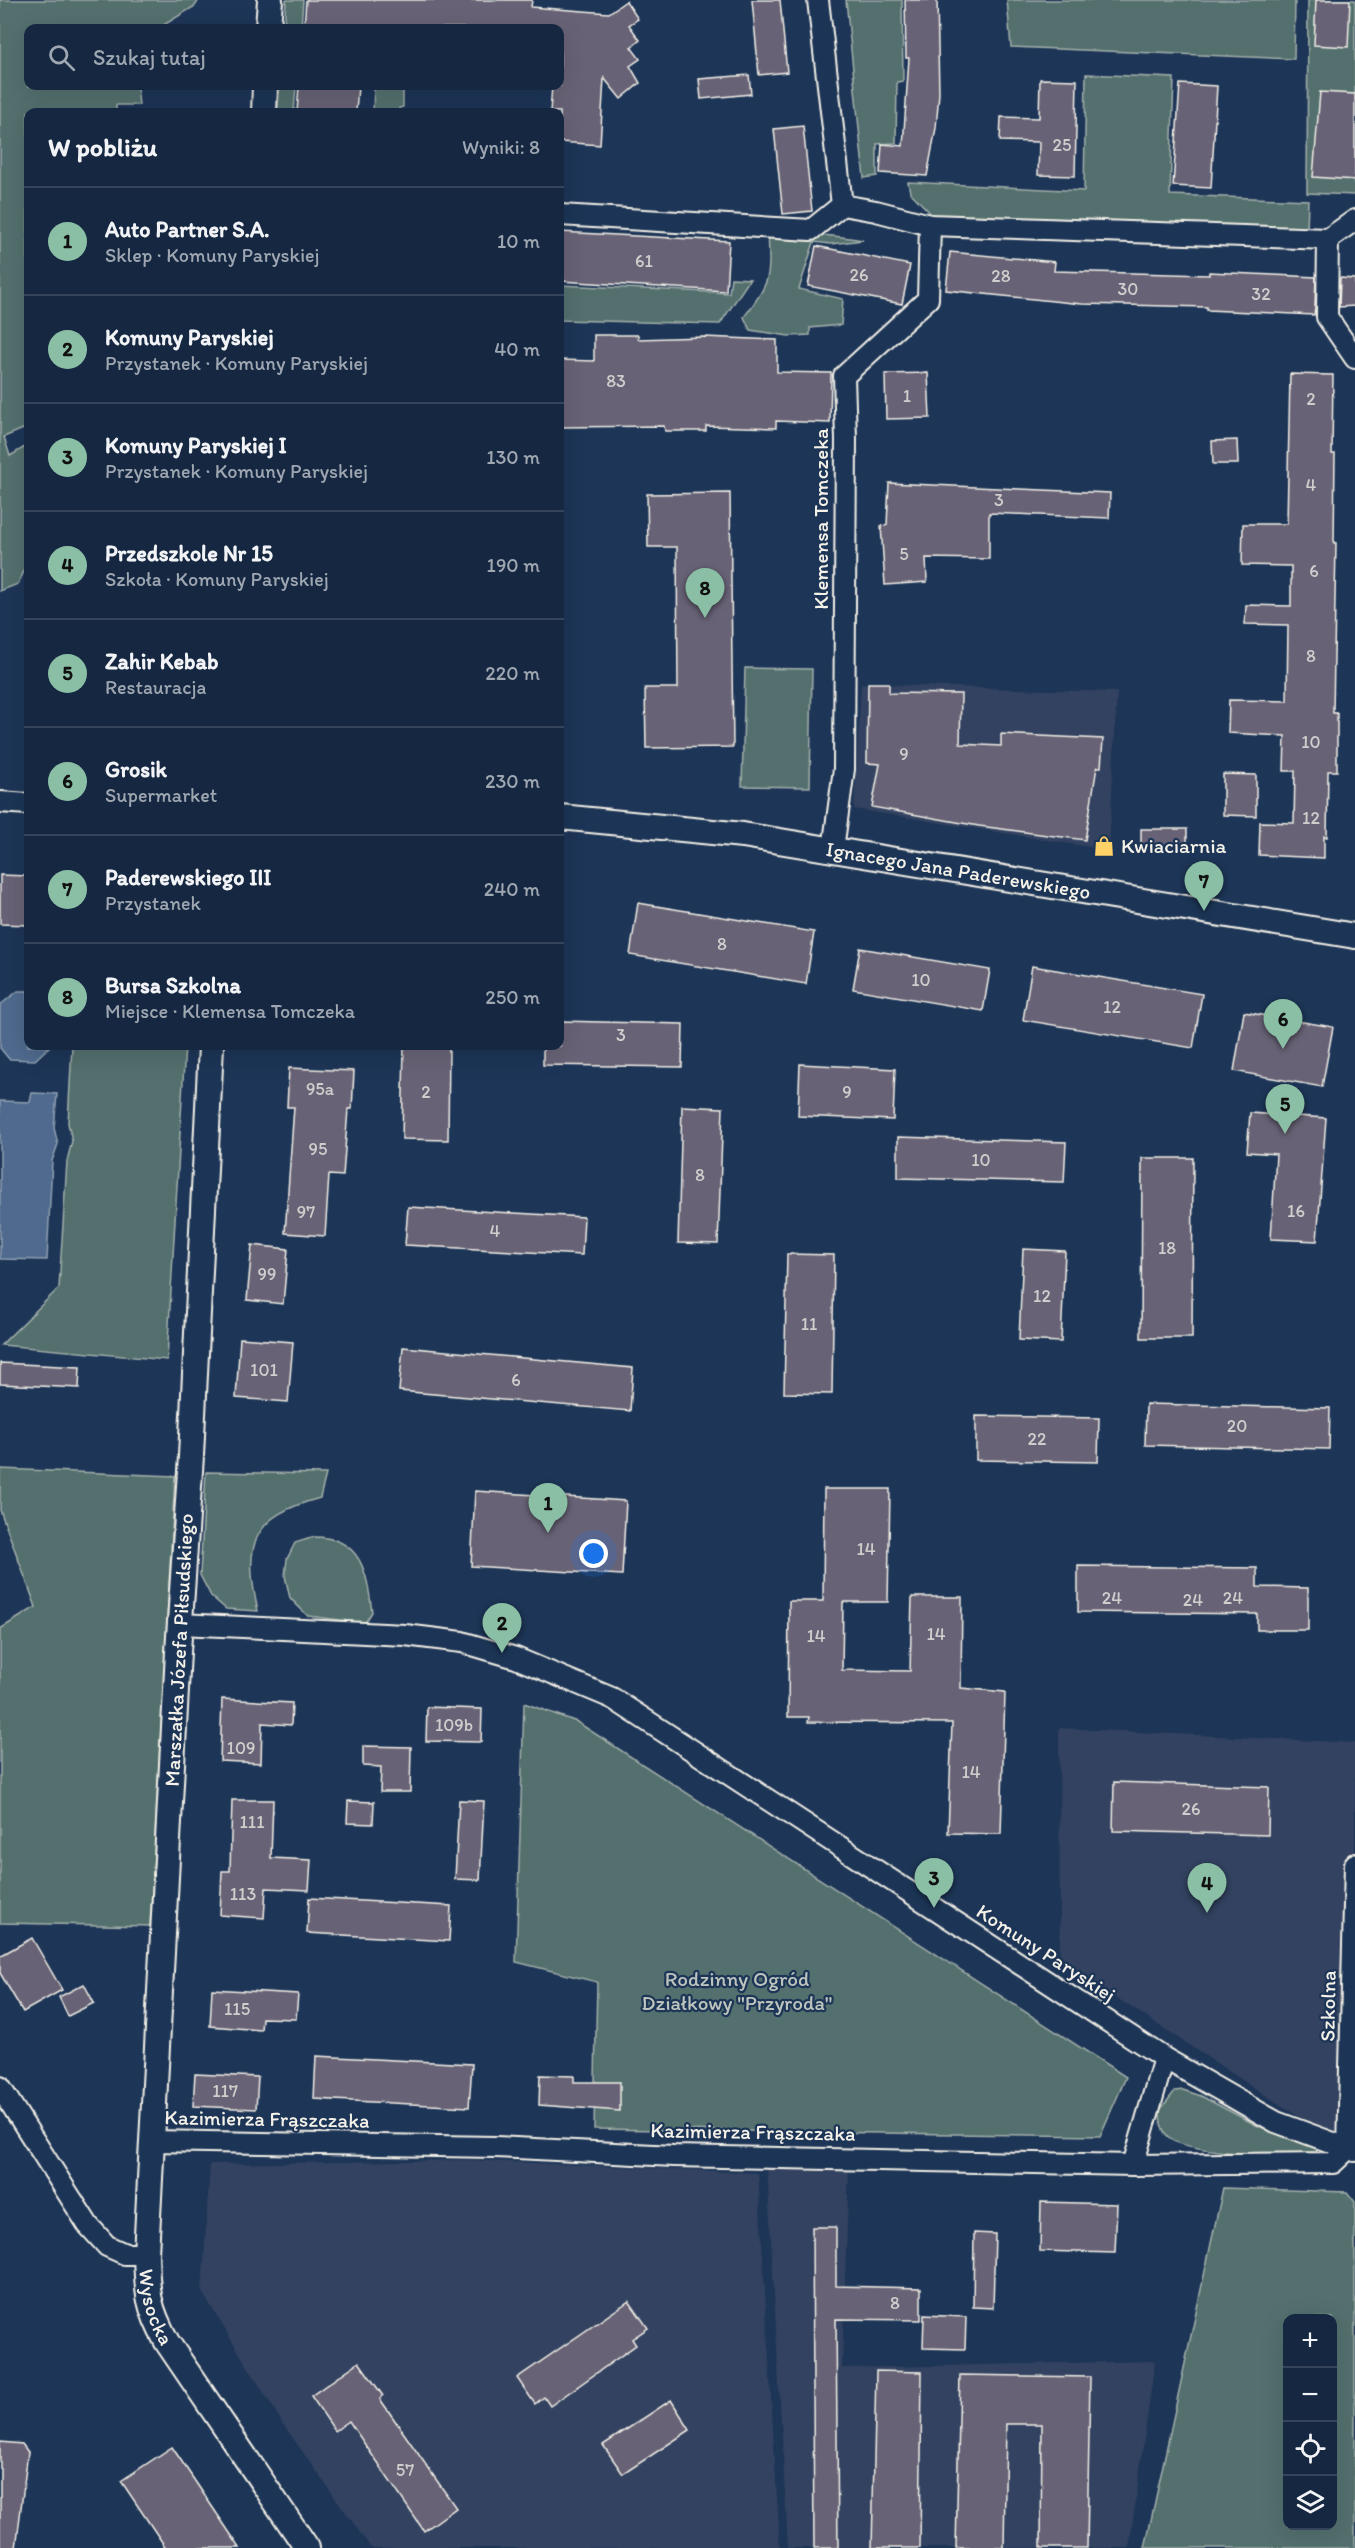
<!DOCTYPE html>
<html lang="pl">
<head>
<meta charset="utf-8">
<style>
	body { margin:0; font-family:Itim,sans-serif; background:#23344c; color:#f1f3f6 }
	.controls { position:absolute; right:18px; bottom:18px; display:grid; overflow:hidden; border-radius:12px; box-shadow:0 6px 24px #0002 }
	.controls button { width:54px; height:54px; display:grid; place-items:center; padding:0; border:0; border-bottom:2px solid #35445a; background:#162841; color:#f1f3f6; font:30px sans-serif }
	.you { position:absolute; left:594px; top:1554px; width:21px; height:21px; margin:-15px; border:4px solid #fff; border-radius:50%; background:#1a73e8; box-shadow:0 0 0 9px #1a73e833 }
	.badge { display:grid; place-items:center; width:39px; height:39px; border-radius:50%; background:#8abfa5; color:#111; font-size:20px; font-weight:700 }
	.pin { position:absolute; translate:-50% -50px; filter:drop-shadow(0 2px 3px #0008) }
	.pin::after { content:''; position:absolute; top:32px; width:21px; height:18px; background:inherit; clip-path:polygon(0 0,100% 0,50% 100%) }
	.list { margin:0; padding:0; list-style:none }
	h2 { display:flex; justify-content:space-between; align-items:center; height:78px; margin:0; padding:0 24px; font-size:26px }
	h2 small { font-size:20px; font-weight:400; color:#9ea6b1 }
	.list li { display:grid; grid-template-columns:39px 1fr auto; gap:18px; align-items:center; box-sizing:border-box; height:108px; padding:0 24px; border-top:2px solid #35445a }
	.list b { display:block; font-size:22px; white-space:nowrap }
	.list p { margin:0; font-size:20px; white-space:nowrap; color:#9ea6b1 }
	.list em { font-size:20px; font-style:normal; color:#9ea6b1 }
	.icon { flex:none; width:33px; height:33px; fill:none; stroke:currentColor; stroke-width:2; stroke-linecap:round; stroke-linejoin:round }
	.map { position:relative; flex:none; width:1355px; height:2548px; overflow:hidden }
	.search { position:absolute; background:#162841; box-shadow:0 6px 24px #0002; left:24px; top:24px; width:540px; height:66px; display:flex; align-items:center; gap:15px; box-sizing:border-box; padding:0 21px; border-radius:12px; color:#9ea6b1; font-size:22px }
	.panel { position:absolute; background:#162841; box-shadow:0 6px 24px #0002; left:24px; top:108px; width:540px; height:942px; border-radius:12px }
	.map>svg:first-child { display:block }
	.built { fill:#334260 }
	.green { fill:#53706e; stroke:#a4b0ab; stroke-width:1.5; fill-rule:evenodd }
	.water { fill:#4f6b8e; stroke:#91a1b2; stroke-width:1.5 }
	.building { fill:#676276; stroke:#f4f1e8; stroke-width:1.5 }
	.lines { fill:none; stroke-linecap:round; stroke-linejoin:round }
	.minor-casing { stroke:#f4f1e8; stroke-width:24 }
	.tertiary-casing { stroke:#f4f1e8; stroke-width:28 }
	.minor { stroke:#1d3557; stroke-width:20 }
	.tertiary { stroke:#1d3557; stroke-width:24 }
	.labels { text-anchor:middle; stroke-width:4.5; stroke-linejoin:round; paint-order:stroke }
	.number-label { font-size:18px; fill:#d1cdcc }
	.street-label { font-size:21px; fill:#f4f1e8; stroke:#1d3557 }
	.poi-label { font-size:21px; fill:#f4f1e8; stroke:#1d3557; text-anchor:start }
	.park-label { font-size:21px; fill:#bcc4bd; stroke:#1d3557 }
</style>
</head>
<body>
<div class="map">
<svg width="1355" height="2548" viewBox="0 0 1355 2548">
	<rect width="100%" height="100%" fill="#1d3557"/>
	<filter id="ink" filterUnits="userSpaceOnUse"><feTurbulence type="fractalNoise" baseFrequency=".0167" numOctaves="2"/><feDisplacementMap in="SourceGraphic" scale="12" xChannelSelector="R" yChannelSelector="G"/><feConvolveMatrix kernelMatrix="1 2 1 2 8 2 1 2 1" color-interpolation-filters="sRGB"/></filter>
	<g filter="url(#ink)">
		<g class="built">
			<path d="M861 684 1117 692 1109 850 854 809Z"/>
			<path d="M1059 1728 1355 1743V1864L1348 2149 1060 1961Z"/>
			<path d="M465 2160 758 2173 780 2548H371L285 2427 202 2292 210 2164Z"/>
			<path d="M767 2166 849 2167 842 2368 1155 2361 1129 2548H788Z"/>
		</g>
		<g class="green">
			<path d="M0 0H199L195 6 159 28H28V86H137L139 105H116V112H28V427L4 437 10 456 28 445V563L18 584 0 591Z"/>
			<path d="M286 0H303L301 28H284Z"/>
			<path d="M846 0H902L903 81 897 82 896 143 877 144V176L864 178Z"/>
			<path d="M1007 0H1295L1294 59 1011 47Z"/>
			<path d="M1308 0H1355V195L1307 193Z"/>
			<path d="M1086 74 1174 78 1170 195 1308 200 1307 232 936 219 910 192 908 182 1084 191Z"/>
			<path d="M280 86H296L294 112H277Z"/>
			<path d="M374 86H403V107L399 108V112H373Z"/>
			<path d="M768 232C800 234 831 234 863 240L831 244 814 242 799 289 843 299 841 325 810 328V335L789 336 750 330 744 317C772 281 770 277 768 232Z"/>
			<path d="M731 278 750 279 720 324 560 320V285L729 293Z"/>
			<path d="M745 668 812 669 810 787 742 786Z"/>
			<path d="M72 1046H185L167 1360 1 1345 59 1288 67 1161 72 1141 68 1123Z"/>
			<path d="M0 1469 175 1476 150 1926 0 1923V1629L36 1607 0 1510Z"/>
			<path d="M206 1472 326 1474 320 1498C251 1516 243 1545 258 1611L226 1609 211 1596 200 1575Z"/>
			<path d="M314 1537C362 1537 367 1573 372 1612L365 1623 308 1616 290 1598 285 1576 287 1559 295 1543Z"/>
			<path d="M524 1703 577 1722 1126 2077 1100 2136 594 2129 597 1982 516 1962Z"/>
			<path d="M1183 2090 1201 2096 1256 2125 1317 2149V2154C1293 2158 1190 2153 1170 2139 1161 2133 1160 2120 1160 2110L1175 2091Z"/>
			<path d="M1223 2188 1347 2192 1355 2202V2548H1145ZM1288 2318H1332V2526H1288Z"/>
		</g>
		<g class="water">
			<path d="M18 991H28V1046H50L35 1060 9 1059 0 1048V1005Z"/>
			<path d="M32 1093 57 1094 54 1128 58 1144 52 1161 47 1260 0 1259V1101L30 1102Z"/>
		</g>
		<g class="building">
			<path d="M306 0H532L531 7 609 13 626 1 638 19 629 25 640 40 631 47 640 59 630 66 640 83 621 99 604 78 600 145 560 142V112H550L552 86H560V28H414L363 26V28H304Z"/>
			<path d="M752 0H780L787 72 759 75Z"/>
			<path d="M905 0H937L939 93 936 128 927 176 880 173 882 144 903 146 909 58H906Z"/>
			<path d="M1316 0H1350L1348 47 1314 45Z"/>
			<path d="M749 75 751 94 701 99 699 79Z"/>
			<path d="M1040 79 1077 80 1075 176 1038 175 1039 142 1000 141 1001 117 1039 118Z"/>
			<path d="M1180 84 1217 86 1211 188 1173 186Z"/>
			<path d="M299 86H358L356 112H297Z"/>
			<path d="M1320 92 1355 94V180L1313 177Z"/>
			<path d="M803 126 812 211 783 214 774 129Z"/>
			<path d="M560 232 729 241 726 291 560 281Z"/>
			<path d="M816 246 910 265 902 304 808 286Z"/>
			<path d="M950 252 1055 262 1054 271 1209 275V272L1316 277 1315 307 1314 315 1207 310V307L1082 304 946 290Z"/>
			<path d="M1340 278 1355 279V306L1339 307Z"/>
			<path d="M594 335H638V339L704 337 777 340V372L831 373 830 423 776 421V428L706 426V431H665L664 426 560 427V360L594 361Z"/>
			<path d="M928 373 930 418 886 419 885 374Z"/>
			<path d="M1290 374 1333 375 1332 454H1335L1334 543H1336L1333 713H1337V771H1328L1327 837 1324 836V858L1259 855 1260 822 1294 823 1295 771H1284L1285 736 1228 733 1229 700 1287 701 1288 625 1245 624 1246 605 1291 606V566L1242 565 1243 524H1287Z"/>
			<path d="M1237 440 1238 464H1213L1212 441Z"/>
			<path d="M889 483 1110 493 1109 518 989 513V559L926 558 927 582 885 585 881 526 887 525Z"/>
			<path d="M730 493 733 747 646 748 645 688H678L677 547H648L647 494Z"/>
			<path d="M868 683H889V693L961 694 960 744 1001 746V734L1103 739 1101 767H1097L1085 840 979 826 872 807 880 764 867 763Z"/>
			<path d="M1223 774 1256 775V816L1223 815Z"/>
			<path d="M1141 829H1187V849L1141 848Z"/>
			<path d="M0 875 28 876V925L0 924Z"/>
			<path d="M638 903 814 932 806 984 630 955Z"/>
			<path d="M860 948 990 970 983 1011 853 989Z"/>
			<path d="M1032 966 1202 994 1193 1048 1023 1020Z"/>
			<path d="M1244 1012 1333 1027 1322 1087 1234 1071Z"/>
			<path d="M560 1021 683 1024 682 1067 543 1065V1046H560Z"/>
			<path d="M404 1046H449L448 1140 402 1139Z"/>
			<path d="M800 1064 895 1069 893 1120 798 1116Z"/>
			<path d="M289 1068 354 1071 352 1109H348L343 1176 329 1175 325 1236 285 1233 294 1107H287Z"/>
			<path d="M682 1106 723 1108 718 1244 678 1243Z"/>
			<path d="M1250 1113 1326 1118 1317 1241 1271 1239 1276 1154 1247 1152Z"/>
			<path d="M898 1137 1066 1142 1064 1182 898 1178Z"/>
			<path d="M1142 1158H1193L1192 1338H1141Z"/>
			<path d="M408 1207 584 1217 582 1255 405 1245Z"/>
			<path d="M252 1245 288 1249 283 1304 247 1300Z"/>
			<path d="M1023 1249 1065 1251 1061 1342 1019 1340Z"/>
			<path d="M787 1254 834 1255 832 1394 784 1393Z"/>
			<path d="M240 1338 293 1342 288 1402 236 1398Z"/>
			<path d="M403 1347 633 1368 630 1411 399 1391Z"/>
			<path d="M0 1363 80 1367 79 1388 0 1384Z"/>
			<path d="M1146 1404 1330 1408 1329 1449 1145 1445Z"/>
			<path d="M976 1416 1099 1418 1098 1462 976 1460Z"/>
			<path d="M824 1489H890L888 1602H843L842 1670 910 1671 912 1597H962L961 1688 1005 1692 1001 1834 948 1833 952 1723 808 1722 809 1717H788L789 1601H823Z"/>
			<path d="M475 1491 626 1501 622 1575 471 1566Z"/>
			<path d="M1078 1566 1257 1568V1587L1308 1588V1630H1257V1614L1078 1612Z"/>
			<path d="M222 1699 292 1703 291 1725 262 1723 261 1763 220 1761Z"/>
			<path d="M427 1707 482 1709 481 1742 426 1741Z"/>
			<path d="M363 1746 411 1747 410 1792H380L381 1767 363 1766Z"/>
			<path d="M1114 1782 1269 1787 1268 1835 1113 1831Z"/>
			<path d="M232 1800H273L271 1858 311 1860 309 1890 266 1888 264 1918 220 1915 222 1871H230Z"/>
			<path d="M459 1800 484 1801 480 1880 455 1879Z"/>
			<path d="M348 1801 374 1802 373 1824 347 1823Z"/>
			<path d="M309 1898 451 1906 449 1941 307 1933Z"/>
			<path d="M32 1938 62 1990 23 2012 0 1973V1956Z"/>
			<path d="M84 1984 94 2003 68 2016 59 1997Z"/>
			<path d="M212 1989 298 1994 296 2019 262 2018 261 2030 210 2026Z"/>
			<path d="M316 2056 472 2064 469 2107 314 2099Z"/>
			<path d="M195 2074 258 2077 256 2109 193 2106Z"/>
			<path d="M540 2075 574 2076V2082H620V2111L539 2105Z"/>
			<path d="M1041 2202 1117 2204 1115 2253 1040 2251Z"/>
			<path d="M812 2227H836V2286L921 2288V2320L836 2319 838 2548H814Z"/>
			<path d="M974 2233 995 2234 993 2308 973 2307Z"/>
			<path d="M629 2301 648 2328 632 2339 636 2345 550 2406 544 2397 535 2404 517 2378Z"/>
			<path d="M924 2315 966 2317 965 2349 923 2348Z"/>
			<path d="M359 2362 383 2396 380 2399 456 2508 424 2531 349 2421 335 2431 311 2396Z"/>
			<path d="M876 2371 922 2372 920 2548H872Z"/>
			<path d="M960 2375 1090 2377 1087 2548H1041L1042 2424H1006L1004 2548H956Z"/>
			<path d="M671 2400 690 2430 623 2474 603 2445Z"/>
			<path d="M0 2442 22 2444 28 2452 16 2548H0Z"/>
			<path d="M172 2447 240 2548H166L121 2481Z"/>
		</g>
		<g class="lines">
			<g class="minor-casing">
				<g id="minor">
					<path d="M818 0 842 205 876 211 930 225 1328 239 1355 220"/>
					<path d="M560 215 811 230 842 205"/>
					<path d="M1328 239 1327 317 1355 358"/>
					<path d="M0 802 28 804"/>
					<path d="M833 849 844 769 846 439 844 376 928 299 930 225"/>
					<path d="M180 1624 405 1635 462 1642 516 1658 612 1698 1164 2058 1276 2122 1355 2151"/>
					<path d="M0 2087 88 2225 107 2246 125 2254H146"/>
					<path d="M152 2141 496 2147 674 2156 1133 2165 1333 2163 1348 2149 1355 1864"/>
					<path d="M1133 2165 1164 2058"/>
				</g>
			</g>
			<g class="tertiary-casing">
				<g id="tertiary">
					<path d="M268 28 270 0"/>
					<path d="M264 112 265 86"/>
					<path id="s1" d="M560 817 743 835 1355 936"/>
					<path id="s2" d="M211 1046 191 1456 178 1652 146 2254C147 2292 148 2308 167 2342L307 2548"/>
				</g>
			</g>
			<use href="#minor" class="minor"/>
			<use href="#tertiary" class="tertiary"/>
		</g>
	</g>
	<defs>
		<g id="shop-bare" transform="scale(1.62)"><path d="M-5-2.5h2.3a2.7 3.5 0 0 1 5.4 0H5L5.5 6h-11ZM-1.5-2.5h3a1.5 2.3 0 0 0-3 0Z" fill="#ffd166" stroke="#1d3557" stroke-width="2.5" paint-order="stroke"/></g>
	</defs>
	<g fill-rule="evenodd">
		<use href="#shop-bare" x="1104" y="846"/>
	</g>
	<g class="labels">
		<g class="number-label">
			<text x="1062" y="151">25</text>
			<text x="644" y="267">61</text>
			<text x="859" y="281">26</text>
			<text x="1001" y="282">28</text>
			<text x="1128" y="295">30</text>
			<text x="1261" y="300">32</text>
			<text x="616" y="387">83</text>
			<text x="907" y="402">1</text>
			<text x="1311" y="405">2</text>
			<text x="1311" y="491">4</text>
			<text x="999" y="506">3</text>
			<text x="904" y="560">5</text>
			<text x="1314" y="577">6</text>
			<text x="1311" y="662">8</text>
			<text x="1311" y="748">10</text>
			<text x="904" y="760">9</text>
			<text x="1311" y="824">12</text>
			<text x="722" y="950">8</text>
			<text x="921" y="986">10</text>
			<text x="1112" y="1013">12</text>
			<text x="621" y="1041">3</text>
			<text x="320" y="1095">95a</text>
			<text x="426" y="1098">2</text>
			<text x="847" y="1098">9</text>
			<text x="318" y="1155">95</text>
			<text x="981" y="1166">10</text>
			<text x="700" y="1181">8</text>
			<text x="1296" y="1217">16</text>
			<text x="306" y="1218">97</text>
			<text x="495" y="1237">4</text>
			<text x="1167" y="1254">18</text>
			<text x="267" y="1280">99</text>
			<text x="1042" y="1302">12</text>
			<text x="809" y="1330">11</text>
			<text x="264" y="1376">101</text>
			<text x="516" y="1386">6</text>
			<text x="1237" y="1432">20</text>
			<text x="1037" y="1445">22</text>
			<text x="866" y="1555">14</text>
			<text x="1112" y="1604">24</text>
			<text x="1233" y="1604">24</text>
			<text x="1193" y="1606">24</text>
			<text x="936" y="1640">14</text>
			<text x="816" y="1642">14</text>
			<text x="454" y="1731">109b</text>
			<text x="241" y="1754">109</text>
			<text x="971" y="1778">14</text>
			<text x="1191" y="1815">26</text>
			<text x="252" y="1828">111</text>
			<text x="243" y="1900">113</text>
			<text x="237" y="2015">115</text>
			<text x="225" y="2097">117</text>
			<text x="895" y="2309">8</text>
			<text x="405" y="2476">57</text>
		</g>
		<g class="street-label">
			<text transform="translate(821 519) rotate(-90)" y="7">Klemensa Tomczeka</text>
			<text dy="7" stroke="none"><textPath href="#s1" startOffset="402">Ignacego Jana Paderewskiego</textPath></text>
			<text transform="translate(179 1650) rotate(-87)" y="7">Marszałka Józefa Piłsudskiego</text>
			<text transform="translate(1046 1953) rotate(33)" y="7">Komuny Paryskiej</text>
			<text transform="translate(1328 2006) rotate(-89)" y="7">Szkolna</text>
			<text transform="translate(267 2119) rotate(1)" y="7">Kazimierza Frąszczaka</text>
			<text transform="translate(753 2132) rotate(1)" y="7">Kazimierza Frąszczaka</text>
			<text dy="7" stroke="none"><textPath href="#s2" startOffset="1264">Wysocka</textPath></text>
		</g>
		<g class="poi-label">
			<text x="1121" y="853">Kwiaciarnia</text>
		</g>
		<g class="park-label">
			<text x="737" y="1986">Rodzinny Ogród<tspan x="737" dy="24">Działkowy "Przyroda"</tspan></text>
		</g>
	</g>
</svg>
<div class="controls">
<button>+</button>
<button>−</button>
<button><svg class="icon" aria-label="locate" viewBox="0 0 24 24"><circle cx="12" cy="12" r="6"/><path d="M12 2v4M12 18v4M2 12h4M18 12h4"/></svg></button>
<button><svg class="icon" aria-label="layers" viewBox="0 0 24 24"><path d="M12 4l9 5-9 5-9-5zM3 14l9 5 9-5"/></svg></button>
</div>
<div class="you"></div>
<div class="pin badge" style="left:548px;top:1533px">1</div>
<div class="pin badge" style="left:502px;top:1653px">2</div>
<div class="pin badge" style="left:934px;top:1908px">3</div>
<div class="pin badge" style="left:1207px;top:1913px">4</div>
<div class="pin badge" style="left:1285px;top:1134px">5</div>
<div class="pin badge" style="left:1283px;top:1049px">6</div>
<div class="pin badge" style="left:1204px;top:911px">7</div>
<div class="pin badge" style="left:705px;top:618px">8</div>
<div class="search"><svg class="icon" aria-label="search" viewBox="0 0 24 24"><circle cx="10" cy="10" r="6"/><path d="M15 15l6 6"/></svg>Szukaj tutaj</div>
<section class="panel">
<h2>W pobliżu<small>Wyniki: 8</small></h2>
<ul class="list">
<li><span class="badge">1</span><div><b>Auto Partner S.A.</b><p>Sklep · Komuny Paryskiej</p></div><em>10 m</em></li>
<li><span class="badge">2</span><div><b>Komuny Paryskiej</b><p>Przystanek · Komuny Paryskiej</p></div><em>40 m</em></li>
<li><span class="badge">3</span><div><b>Komuny Paryskiej I</b><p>Przystanek · Komuny Paryskiej</p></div><em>130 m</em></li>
<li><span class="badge">4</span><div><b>Przedszkole Nr 15</b><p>Szkoła · Komuny Paryskiej</p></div><em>190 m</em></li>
<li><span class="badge">5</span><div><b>Zahir Kebab</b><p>Restauracja</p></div><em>220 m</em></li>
<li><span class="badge">6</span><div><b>Grosik</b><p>Supermarket</p></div><em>230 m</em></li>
<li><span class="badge">7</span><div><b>Paderewskiego III</b><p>Przystanek</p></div><em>240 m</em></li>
<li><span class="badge">8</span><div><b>Bursa Szkolna</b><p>Miejsce · Klemensa Tomczeka</p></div><em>250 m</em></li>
</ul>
</section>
</div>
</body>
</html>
